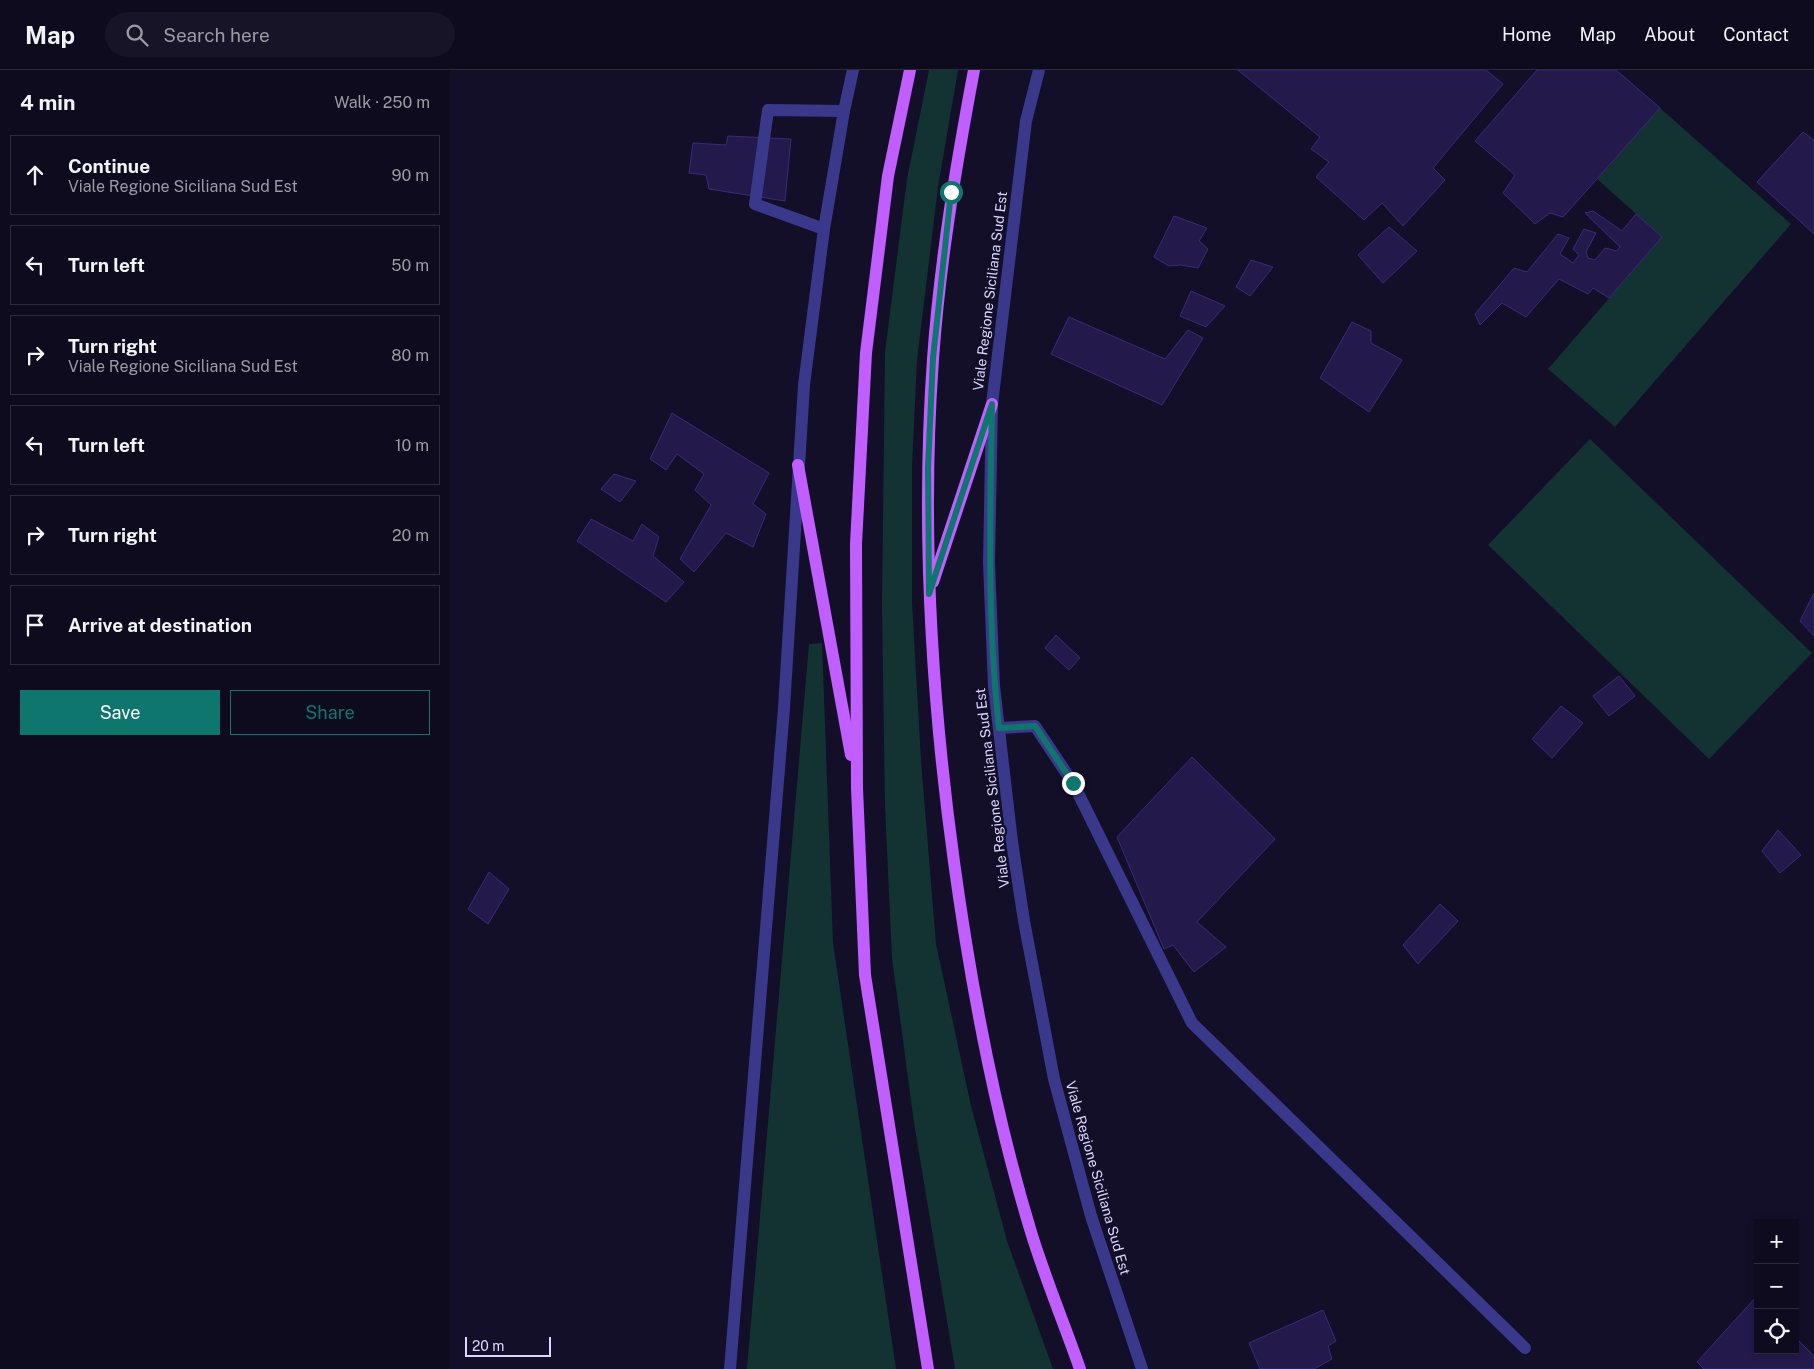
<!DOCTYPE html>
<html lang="en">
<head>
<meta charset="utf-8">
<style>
	body { margin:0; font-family:"Public Sans",sans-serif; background:#171428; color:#f1f3f6 }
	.controls { position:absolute; right:15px; bottom:15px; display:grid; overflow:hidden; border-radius:0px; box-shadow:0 2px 8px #0003 }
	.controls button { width:45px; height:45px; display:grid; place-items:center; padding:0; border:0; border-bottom:1px solid #2e2b3d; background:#0e0b1f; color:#f1f3f6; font:25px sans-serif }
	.scale { position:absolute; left:15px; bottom:12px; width:86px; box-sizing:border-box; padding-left:5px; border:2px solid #dbd7ff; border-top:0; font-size:14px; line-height:18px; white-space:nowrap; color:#dbd7ff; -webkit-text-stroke:4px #130f29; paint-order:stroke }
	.stop { position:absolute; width:15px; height:15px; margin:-11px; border:4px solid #0f766e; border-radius:50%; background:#fff }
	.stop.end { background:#0f766e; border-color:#fff; box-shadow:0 1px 5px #0008 }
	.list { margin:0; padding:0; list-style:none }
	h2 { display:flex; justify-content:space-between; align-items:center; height:65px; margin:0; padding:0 20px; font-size:21px }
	h2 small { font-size:16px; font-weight:400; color:#9b9ba4 }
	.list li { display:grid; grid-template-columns:32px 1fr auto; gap:15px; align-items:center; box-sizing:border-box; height:80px; margin:0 10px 10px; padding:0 10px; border:1px solid #2e2b3d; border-radius:0px }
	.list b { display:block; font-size:19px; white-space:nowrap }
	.list p { margin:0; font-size:16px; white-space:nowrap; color:#9b9ba4 }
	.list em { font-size:16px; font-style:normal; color:#9b9ba4 }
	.actions { display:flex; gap:10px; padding:15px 20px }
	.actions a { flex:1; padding:11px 0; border:1px solid #0f766e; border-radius:0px; text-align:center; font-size:18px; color:#0f766e }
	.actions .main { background:#0f766e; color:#fff }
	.icon { flex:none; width:28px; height:28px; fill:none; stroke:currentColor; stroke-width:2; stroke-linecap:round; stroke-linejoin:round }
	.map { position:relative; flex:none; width:1364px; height:1299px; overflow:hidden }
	header { display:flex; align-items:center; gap:30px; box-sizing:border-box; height:70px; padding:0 25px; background:#0e0b1f; border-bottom:1px solid #2e2b3d }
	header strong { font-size:24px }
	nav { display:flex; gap:28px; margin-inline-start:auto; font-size:18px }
	.search { width:350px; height:45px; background:#171428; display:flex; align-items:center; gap:12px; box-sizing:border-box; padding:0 18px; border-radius:28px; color:#9b9ba4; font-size:19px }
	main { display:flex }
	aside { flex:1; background:#0e0b1f }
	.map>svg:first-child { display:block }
	.green { fill:#123332 }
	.building { fill:#231a4b; stroke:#392b78 }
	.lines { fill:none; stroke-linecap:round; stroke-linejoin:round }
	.minor { stroke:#3a388a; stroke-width:12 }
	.major { stroke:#c05eff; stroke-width:12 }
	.route { stroke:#0f766e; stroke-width:6 }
	.labels { text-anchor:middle; stroke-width:5; stroke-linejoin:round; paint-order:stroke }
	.street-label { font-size:14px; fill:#dbd7ff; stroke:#130f29 }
</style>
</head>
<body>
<header>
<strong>Map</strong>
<div class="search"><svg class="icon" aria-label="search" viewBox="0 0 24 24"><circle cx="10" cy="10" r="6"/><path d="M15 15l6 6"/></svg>Search here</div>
<nav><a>Home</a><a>Map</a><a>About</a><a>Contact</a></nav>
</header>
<main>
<aside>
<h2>4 min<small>Walk · 250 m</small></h2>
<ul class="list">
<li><svg class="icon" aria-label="ahead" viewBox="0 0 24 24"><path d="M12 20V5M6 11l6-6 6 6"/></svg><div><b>Continue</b><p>Viale Regione Siciliana Sud Est</p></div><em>90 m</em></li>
<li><svg class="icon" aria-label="left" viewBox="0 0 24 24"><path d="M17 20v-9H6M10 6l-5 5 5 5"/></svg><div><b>Turn left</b></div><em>50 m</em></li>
<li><svg class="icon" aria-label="right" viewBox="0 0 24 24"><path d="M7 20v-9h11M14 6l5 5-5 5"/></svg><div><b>Turn right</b><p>Viale Regione Siciliana Sud Est</p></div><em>80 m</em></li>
<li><svg class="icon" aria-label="left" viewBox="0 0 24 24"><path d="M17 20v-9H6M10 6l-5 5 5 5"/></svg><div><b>Turn left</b></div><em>10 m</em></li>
<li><svg class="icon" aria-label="right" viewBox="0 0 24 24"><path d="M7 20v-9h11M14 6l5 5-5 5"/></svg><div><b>Turn right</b></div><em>20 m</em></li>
<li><svg class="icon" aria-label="arrive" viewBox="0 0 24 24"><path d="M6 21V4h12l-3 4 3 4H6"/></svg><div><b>Arrive at destination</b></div></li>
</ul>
<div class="actions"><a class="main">Save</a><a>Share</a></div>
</aside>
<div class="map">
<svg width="1364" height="1299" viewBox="0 0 1364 1299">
	<rect width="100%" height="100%" fill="#130f29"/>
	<g class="green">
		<path d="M479 0H508L488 117 467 290 462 396V533L471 691 486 874 521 1036 557 1171 603 1299H505L464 1053 442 888 435 736 432 535 435 282 457 109Z"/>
		<path d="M1210 38 1341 154 1165 357 1098 299 1212 167 1147 109Z"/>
		<path d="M1140 369 1362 583 1259 689 1038 475Z"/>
		<path d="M372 573 383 873 446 1299H297L359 574Z"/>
	</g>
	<g class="building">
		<path d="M788 0H1036L1053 14 983 98 995 110 953 156 932 133 914 150 866 107 879 92 861 79 870 67Z"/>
		<path d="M1087 0H1166L1210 38 1113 147 1100 143 1085 154 1053 123 1065 105 1025 71Z"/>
		<path d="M1353 62 1364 70V164L1307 112Z"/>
		<path d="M278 66 341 69 335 131 259 119 256 105 239 103 243 73 276 75Z"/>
		<path d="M1143 141 1172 161 1186 144 1212 167 1159 228 1143 218 1138 224 1109 209 1076 247 1052 233 1030 255 1025 244 1064 198 1077 202 1108 164 1119 168 1110 184 1123 193 1129 185 1123 179 1134 159 1146 163 1136 182 1138 188 1145 190 1155 178 1167 181 1170 177 1135 143Z"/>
		<path d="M724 146 757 158 749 171 758 179 748 198 731 195 719 196 704 187Z"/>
		<path d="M939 157 967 181 933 213 908 185Z"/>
		<path d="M801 190 823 197 800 226 786 217Z"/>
		<path d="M741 221 775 236 756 257 730 246Z"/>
		<path d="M619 247 715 289 738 260 753 268 712 335 601 284Z"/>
		<path d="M902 252 921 261V273L952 290 919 342 870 308Z"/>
		<path d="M222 343 319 403 303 434 316 444 303 477 276 463 244 502 230 489 261 435 245 420 254 404 227 384 216 400 200 389Z"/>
		<path d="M164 404 186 411 170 432 151 419Z"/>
		<path d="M141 449 183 471 192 454 209 467 203 486 234 512 216 532 127 471Z"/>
		<path d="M1364 523V566L1350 551Z"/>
		<path d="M606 565 630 588 619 600 595 578Z"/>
		<path d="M1169 606 1185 626 1159 646 1143 626Z"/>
		<path d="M1111 636 1133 653 1102 688 1082 669Z"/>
		<path d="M742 687 825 769 747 852 776 877 744 902 723 875 714 879 667 767Z"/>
		<path d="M1328 760 1351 785 1330 803 1312 781Z"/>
		<path d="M39 802 59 819 38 854 18 839Z"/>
		<path d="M990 834 1008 851 968 894 953 875Z"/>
		<path d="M1306 1227 1308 1280H1345V1267L1364 1286V1299H1254L1247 1292Z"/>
		<path d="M873 1240 886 1271 878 1276 882 1289 864 1299H810L799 1273Z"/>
	</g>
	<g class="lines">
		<g class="minor">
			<path d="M589 0 576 51 542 334 539 493 544 616 562 772 574 851 604 1009 641 1146 692 1299"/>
			<path d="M374 159 305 134 318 40 394 41"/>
			<path d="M549 658 585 656 623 713 742 953 1075 1278"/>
			<path d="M280 1299 334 638 354 315 374 159 394 41 403 0"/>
		</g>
		<g class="major">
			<path d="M460 0 438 106 416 283 406 474 407 718 415 905 478 1299"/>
			<path d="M524 0C506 96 490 191 483 289 471 457 481 625 504 792 521 916 544 1041 581 1162 595 1208 614 1253 630 1299"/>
			<path d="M348 395 401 685"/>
			<path d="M483 512 542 334"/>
		</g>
	</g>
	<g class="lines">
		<path class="route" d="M501 122 483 288 478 398 479 524 542 334C540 442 537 551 549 658L585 656 623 713"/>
	</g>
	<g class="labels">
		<g class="street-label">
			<text transform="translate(540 221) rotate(-83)" y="5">Viale Regione Siciliana Sud Est</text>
			<text transform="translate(542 718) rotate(-97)" y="5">Viale Regione Siciliana Sud Est</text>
			<text transform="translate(648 1108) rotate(74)" y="5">Viale Regione Siciliana Sud Est</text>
		</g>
	</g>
</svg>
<div class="controls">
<button>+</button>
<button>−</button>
<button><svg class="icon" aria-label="locate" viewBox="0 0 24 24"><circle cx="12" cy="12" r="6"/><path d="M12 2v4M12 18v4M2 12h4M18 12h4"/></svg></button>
</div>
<div class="scale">20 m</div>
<div class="stop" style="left:501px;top:122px"></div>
<div class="stop end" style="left:623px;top:713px"></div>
</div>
</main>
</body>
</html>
